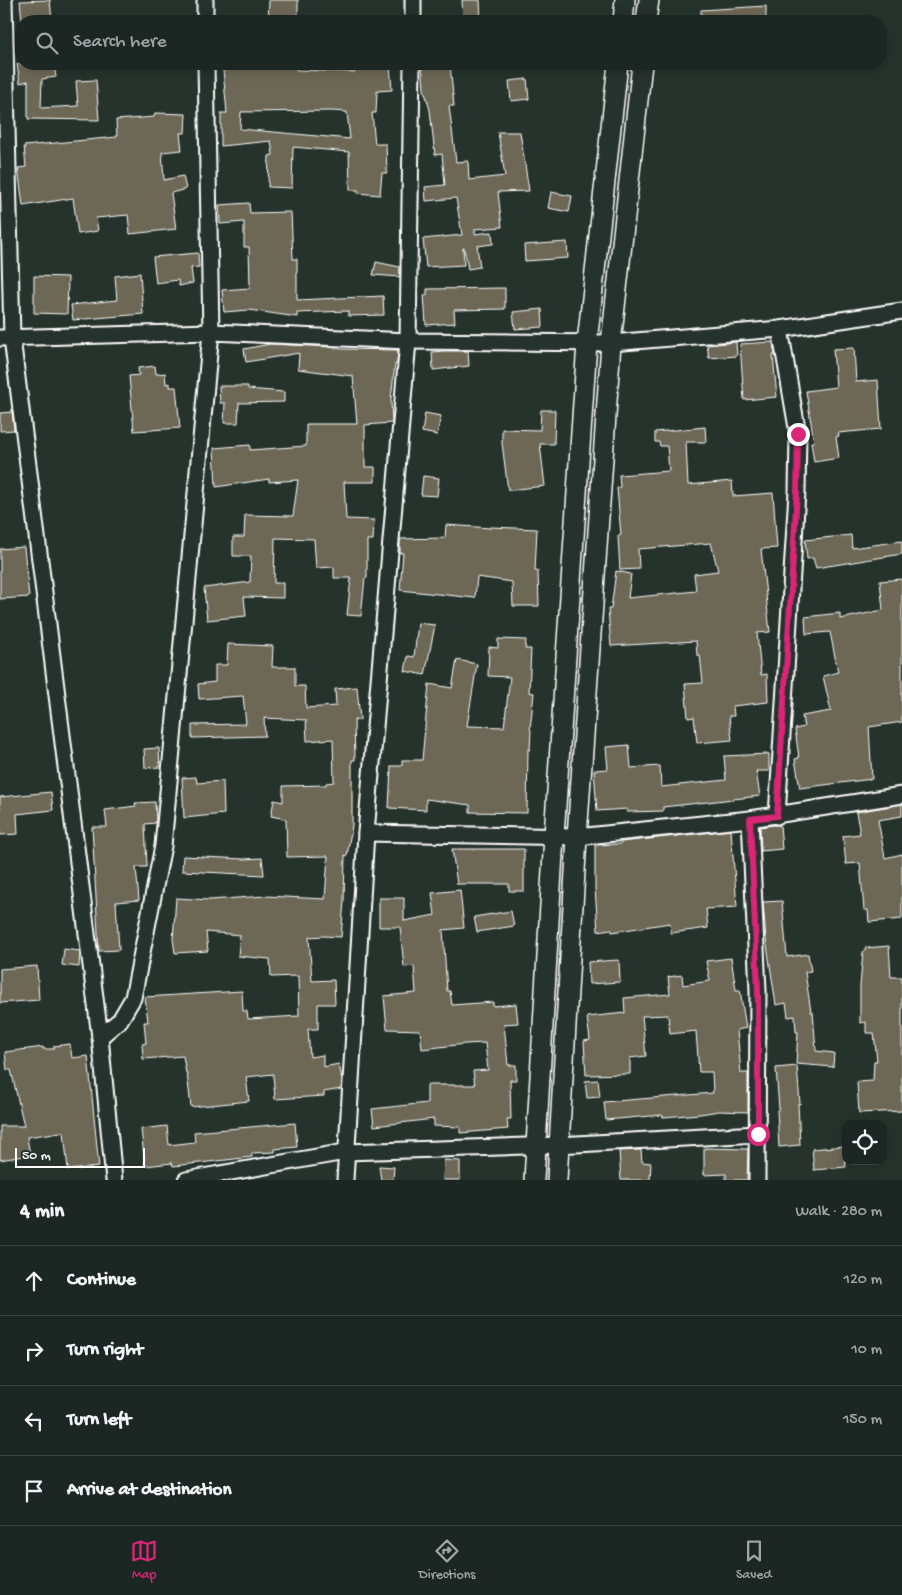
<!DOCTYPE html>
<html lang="en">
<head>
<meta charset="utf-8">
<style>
	body { margin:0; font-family:"Gochi Hand",sans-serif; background:#252e2a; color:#f1f3f6 }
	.controls { position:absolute; right:15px; bottom:15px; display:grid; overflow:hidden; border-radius:10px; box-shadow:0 2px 12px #0003 }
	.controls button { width:45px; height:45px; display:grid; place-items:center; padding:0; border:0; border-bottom:1px solid #3a4340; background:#1c2622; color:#f1f3f6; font:25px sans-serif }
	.scale { position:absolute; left:15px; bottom:12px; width:130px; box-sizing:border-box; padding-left:5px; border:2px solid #fff; border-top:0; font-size:14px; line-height:18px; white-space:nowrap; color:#fff; -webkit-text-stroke:4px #26332d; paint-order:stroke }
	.stop { position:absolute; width:15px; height:15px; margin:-11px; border:4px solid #db2777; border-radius:50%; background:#fff }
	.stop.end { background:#db2777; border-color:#fff; box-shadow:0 1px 5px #0008 }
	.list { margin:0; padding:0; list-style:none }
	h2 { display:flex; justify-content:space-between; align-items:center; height:65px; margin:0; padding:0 20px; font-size:21px }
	h2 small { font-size:16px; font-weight:400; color:#a0a5a5 }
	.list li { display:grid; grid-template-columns:32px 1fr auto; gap:15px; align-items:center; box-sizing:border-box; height:70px; padding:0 20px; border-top:1px solid #3a4340 }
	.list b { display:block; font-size:19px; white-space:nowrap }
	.list em { font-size:16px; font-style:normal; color:#a0a5a5 }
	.icon { flex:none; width:28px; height:28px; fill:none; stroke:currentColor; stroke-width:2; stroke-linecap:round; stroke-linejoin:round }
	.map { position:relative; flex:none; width:902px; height:1180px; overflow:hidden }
	.search { position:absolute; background:#1c2622; box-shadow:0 2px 12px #0003; left:15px; right:15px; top:15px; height:55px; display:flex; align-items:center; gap:12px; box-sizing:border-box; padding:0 18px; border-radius:20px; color:#a0a5a5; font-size:19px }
	.sheet { height:345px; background:#1c2622 }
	nav { display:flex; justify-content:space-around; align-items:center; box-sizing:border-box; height:70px; border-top:1px solid #3a4340; background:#1c2622; font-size:14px; color:#a0a5a5 }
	nav a { display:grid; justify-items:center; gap:2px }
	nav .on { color:#db2777 }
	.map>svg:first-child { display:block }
	.building { fill:#6d6856; stroke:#fff; fill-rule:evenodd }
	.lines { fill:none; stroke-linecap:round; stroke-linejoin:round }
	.minor-casing { stroke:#fff; stroke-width:19 }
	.tertiary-casing { stroke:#fff; stroke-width:22 }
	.minor { stroke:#26332d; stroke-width:15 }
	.tertiary { stroke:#26332d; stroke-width:19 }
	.route { stroke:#db2777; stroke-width:6 }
</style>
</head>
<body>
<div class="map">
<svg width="902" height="1180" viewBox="0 0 902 1180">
	<rect width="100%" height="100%" fill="#26332d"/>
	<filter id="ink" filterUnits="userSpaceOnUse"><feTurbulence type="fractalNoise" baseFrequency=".02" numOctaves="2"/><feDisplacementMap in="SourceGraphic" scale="10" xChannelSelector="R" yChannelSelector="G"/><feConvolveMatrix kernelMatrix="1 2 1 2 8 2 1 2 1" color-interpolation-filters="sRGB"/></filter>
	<g filter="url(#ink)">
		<g class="building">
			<path d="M50 0 52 21H22L20 1Z"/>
			<path d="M269 0H298V21H268Z"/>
			<path d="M462 0H480L481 21H463Z"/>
			<path d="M766 6V19L701 21V10Z"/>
			<path d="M17 64H54L56 77 42 79 41 108 78 106 76 81 96 80 99 120 28 119V81L20 83Z"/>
			<path d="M267 64H297L296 70 355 72 354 64H390L392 90 377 91 376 113H372L375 144H386L387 173H382L380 195 358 193V190H350L349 152 293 147 292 188 268 187 269 156 273 155 271 141 221 146V113H227L223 70 266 67ZM332 111 347 112 350 139 240 129 241 112Z"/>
			<path d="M422 64H450L454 106H449L456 162 468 161 469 180 505 176 498 132H520L529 191 498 192 502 227 475 229V234L492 232 493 244 477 246 480 267 468 269 464 248H463L464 265 426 267 423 239 462 235 456 198 426 201 425 187 445 185 442 154 435 155 430 110 424 89Z"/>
			<path d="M527 79 529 99 511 101 509 81Z"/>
			<path d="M155 113 186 114 185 133H180L182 150 162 152 164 180 183 176 186 189 171 193 176 229 130 234 128 215 96 218 98 231 78 234 73 198 23 206 18 168 26 167 24 146 117 137 116 120 154 117Z"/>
			<path d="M551 192 572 196 569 212 548 208Z"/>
			<path d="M249 203 250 213 291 212 293 259H297V300L383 296 384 315 348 316V311L297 313V317L249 310 224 312 222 290 250 288 249 247H244V222L220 224 219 205Z"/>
			<path d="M567 242 568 258 525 261 524 245Z"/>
			<path d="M198 253 199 267 191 268 193 283 179 286 178 280 156 283 153 257Z"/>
			<path d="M376 262 400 267V277L373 275Z"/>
			<path d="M140 273 143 314 73 320 71 305 117 300 115 276Z"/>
			<path d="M34 276 68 277 67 314 34 313Z"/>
			<path d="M505 288V309L454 310 455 323 426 325 424 295H427V289Z"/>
			<path d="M542 309 543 327 515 329 513 312Z"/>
			<path d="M736 342 737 356 709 358 707 345Z"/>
			<path d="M773 342 775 355H773L777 397 744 400 740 344Z"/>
			<path d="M270 344 332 347H329L340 349 398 350 397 364H395L391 399 392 423 365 425V467H375V482H344L346 519 374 520 373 540H367V578H365L361 616 347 615 351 578H334V567L316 568 314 539 275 538 274 583H283V598L244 597 246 616 207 620 204 588 250 582 251 556H233V537H244L245 515 293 516 298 480 269 482V479L216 487 214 448 250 445V450L306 446V424H357L353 376 298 369 299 353 246 362 244 349Z"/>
			<path d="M854 348 856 382 878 380 881 429 838 433 839 436 836 437 839 458 814 462 811 442H814L806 391 836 387 833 349Z"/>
			<path d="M444 351H468L469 366 433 370 432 352Z"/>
			<path d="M155 366 156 374 165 373 166 384 170 383V387H176L180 428 134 431 129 376 139 375 138 368Z"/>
			<path d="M219 386H248V389L284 392V402L239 403 238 423H224L225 403H220Z"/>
			<path d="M541 410H555L554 444H540L545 486 508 490 502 443V429L540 430Z"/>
			<path d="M12 412 14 430 0 431V413Z"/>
			<path d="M425 413 441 416 437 435 422 432Z"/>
			<path d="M705 427 706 442H686L688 485 732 481 733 496 773 493 777 548 761 549 770 632 757 633 761 675 767 674 768 702 733 706 734 716H729L732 740 697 743 694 717 688 718 685 684 703 683 700 655H697L696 641 611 646 608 609H611L616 571 631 574 628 598 696 591 694 574 718 571 711 543 638 549 639 569 620 570 618 536 621 535 617 488 620 487 619 475 669 471 667 446H660L659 442H655V432Z"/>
			<path d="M423 476 439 478 437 496 421 495Z"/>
			<path d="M446 525 491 528V527L537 529 535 571H538L539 606H513L512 582 477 577 475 598 400 590 403 553H400V539L445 538Z"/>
			<path d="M851 535 852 548 902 541V554L816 568 813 558 807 559 805 540Z"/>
			<path d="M24 547 29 597 0 599V549Z"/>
			<path d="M902 579V722L869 727 872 779 800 788 795 759 799 758 795 729 804 727 802 716 831 711 823 676 838 672 830 632 806 634 805 617 840 613V619L883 610 880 581Z"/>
			<path d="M418 623 435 625 425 675 405 671 408 656 414 657Z"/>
			<path d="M498 639 526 640 525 649H531L529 692 534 693 530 729 531 730 530 750 528 749 527 813 470 812V805L426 799V810L389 808 391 766H402V760H422L429 684 452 688 457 660 477 664 467 726 504 727 510 677 488 676 489 647 498 648Z"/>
			<path d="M228 644 273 646 272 667H295V686H305L306 708 336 706 335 689 357 687 360 720H354L355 760H352V825L347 856 345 855 344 901 341 937 323 936 309 937 312 981 334 980 335 1004H318V1029H308L310 1057 323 1055V1067L339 1064 342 1080 341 1089 324 1092V1096L275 1099 273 1074 246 1077 249 1101 191 1107 187 1073H186L183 1056 143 1059 142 1044 146 1043 144 1022H148L145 997 242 991 243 1011H247L248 1019 299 1016 298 976 271 977 270 959 238 956 240 935 206 932 208 951 175 953 173 939 176 898 210 900 265 896 325 899 328 856 287 857 286 819 271 816 274 800 283 802V786L326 785V783L334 782 333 739 307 741 306 720 264 718 265 736 192 738V725L246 724 243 696 199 699 198 684 215 682V665H227Z"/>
			<path d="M629 745 631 768 660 766 661 787 726 780 724 756 769 754V771H756L760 796 663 807V811L627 812V809L597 811 594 770 608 769 606 747Z"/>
			<path d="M159 748 160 767 145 768 144 749Z"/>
			<path d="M196 777 197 783 223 781 224 814 184 818 182 778Z"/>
			<path d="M51 792 53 810 17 814 18 834 0 835V797Z"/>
			<path d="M155 802 156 823 145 824 147 867H136L139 900 116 902 119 950 99 951 92 827H107L105 810 136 806 135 803Z"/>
			<path d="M902 804V816L878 820 885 858 902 854V919L869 922 868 910H864L860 863 846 864 843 836 860 834 856 812Z"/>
			<path d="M774 825H780L782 849 761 851 760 827Z"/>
			<path d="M731 830 737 907 706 909 708 928 671 933 670 923 612 932 611 929 598 931 595 888V845L621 844V842Z"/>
			<path d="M452 849H524V891H509V884H457Z"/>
			<path d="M183 856 244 859 262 858 264 875 182 871Z"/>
			<path d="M460 890 464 928 443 930 447 991H450L452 1005 493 1002V1006L516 1004 518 1023 504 1024 508 1065H516V1080H510L511 1119H507L508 1129 460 1133V1127L434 1126V1119L374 1126 372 1109 427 1103V1085H475L473 1071 488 1070 485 1043 465 1044 422 1049 420 1030 387 1029 384 996 416 993 414 966 404 967 400 927H379V898H404V921L435 915 432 893Z"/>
			<path d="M782 901 787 957 808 954 811 971 805 972 811 1012H813L816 1051 834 1053 833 1067 796 1064 798 1032H796L795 1016 788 1017 786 1003 776 1005 766 939 763 902Z"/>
			<path d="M511 911 514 926 477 932 474 917Z"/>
			<path d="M889 946 891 977H902V1111L859 1113 857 1082 873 1081 874 1061H877L874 1033H866V1022L860 1023V986L863 952 865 951V948Z"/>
			<path d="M64 949 80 951 79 967 62 965Z"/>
			<path d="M731 958 736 990H740L746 1028 737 1030 741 1073H748V1112L719 1111 700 1114 663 1117 662 1115 606 1120 604 1102 713 1093 712 1072H699L696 1031 670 1034 668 1015 642 1016 646 1056 630 1058V1074L586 1075 584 1041 590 1040 587 1017 625 1013 624 998 670 994 668 977 682 975 683 985 710 981 706 961Z"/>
			<path d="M619 960 620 982 589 984 588 962Z"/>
			<path d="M37 966 39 1000 0 1003V969Z"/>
			<path d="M70 1044 72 1058 88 1056 99 1167 68 1170 64 1132H61L27 1137 30 1155 0 1160V1126H24L11 1070H7L5 1052 43 1047V1049H54V1046Z"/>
			<path d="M797 1066 800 1104 798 1103 800 1145 779 1147 777 1110 779 1109 776 1068Z"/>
			<path d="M598 1080 600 1097 587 1098 585 1081Z"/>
			<path d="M295 1123 297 1147 275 1149V1152L252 1153V1157L173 1166 172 1163 145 1166 141 1129 167 1126 169 1145 195 1142 194 1132Z"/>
			<path d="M844 1146 846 1167 814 1170 812 1149Z"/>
			<path d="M704 1148 748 1149 747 1180H726V1174L704 1175Z"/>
			<path d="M641 1150 642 1162 651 1163 650 1180H621L619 1151Z"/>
			<path d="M444 1160 460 1161V1180H443Z"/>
			<path d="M379 1166 394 1167 393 1180H381Z"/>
		</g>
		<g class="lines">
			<g class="minor-casing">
				<g id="minor">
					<path d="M4 0 12 338 100 1037 114 1180"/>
					<path d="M205 0V21"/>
					<path d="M413 21V0"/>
					<path d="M0 338 211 332 408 341 611 343 780 329 902 311"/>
					<path d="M777 816 797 492 798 434 780 329"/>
					<path d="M750 819 758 991 757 1180"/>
					<path d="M366 833 577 837 750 819 902 795"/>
					<path d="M100 1037 120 1020 133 998 163 846 211 332 206 64"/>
					<path d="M186 1180 345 1152 558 1145 758 1134"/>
					<path d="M345 1180 366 833 408 341 412 64"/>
				</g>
			</g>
			<g class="tertiary-casing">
				<g id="tertiary">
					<path d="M623 21 625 0"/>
					<path d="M646 21 649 0"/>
					<path d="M534 1180 554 836 587 343 618 64"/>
					<path d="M557 1180 577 837 611 343 642 64"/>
				</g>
			</g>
			<use href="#minor" class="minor"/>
			<use href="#tertiary" class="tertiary"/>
		</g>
	</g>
	<g class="lines" filter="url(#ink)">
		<path class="route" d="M758 1134V990L750 819 777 816 797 492 798 434"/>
	</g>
</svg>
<div class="controls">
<button><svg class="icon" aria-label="locate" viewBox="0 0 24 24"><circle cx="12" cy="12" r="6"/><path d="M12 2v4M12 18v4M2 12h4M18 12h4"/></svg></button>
</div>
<div class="scale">50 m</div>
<div class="stop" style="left:758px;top:1134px"></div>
<div class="stop end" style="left:798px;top:434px"></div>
<div class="search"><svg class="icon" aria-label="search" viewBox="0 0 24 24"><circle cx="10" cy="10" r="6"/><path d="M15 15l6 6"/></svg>Search here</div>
</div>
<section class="sheet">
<h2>4 min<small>Walk · 280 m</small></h2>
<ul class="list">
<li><svg class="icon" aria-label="ahead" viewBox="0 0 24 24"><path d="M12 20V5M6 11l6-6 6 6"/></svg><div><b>Continue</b></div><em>120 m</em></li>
<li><svg class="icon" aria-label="right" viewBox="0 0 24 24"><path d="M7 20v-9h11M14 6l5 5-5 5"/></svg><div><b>Turn right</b></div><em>10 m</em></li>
<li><svg class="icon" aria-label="left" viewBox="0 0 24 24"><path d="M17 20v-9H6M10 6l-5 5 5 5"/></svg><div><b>Turn left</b></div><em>150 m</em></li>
<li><svg class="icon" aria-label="arrive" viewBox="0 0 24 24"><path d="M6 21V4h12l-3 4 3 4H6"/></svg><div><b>Arrive at destination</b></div></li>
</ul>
</section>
<nav>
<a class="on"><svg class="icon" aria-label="map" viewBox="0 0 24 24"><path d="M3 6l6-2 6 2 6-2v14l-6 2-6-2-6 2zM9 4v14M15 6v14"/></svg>Map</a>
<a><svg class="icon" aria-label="directions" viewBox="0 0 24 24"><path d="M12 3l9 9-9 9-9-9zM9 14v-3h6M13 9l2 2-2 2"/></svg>Directions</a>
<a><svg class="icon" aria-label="saved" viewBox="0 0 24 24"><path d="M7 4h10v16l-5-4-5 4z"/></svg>Saved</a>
</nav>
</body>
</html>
